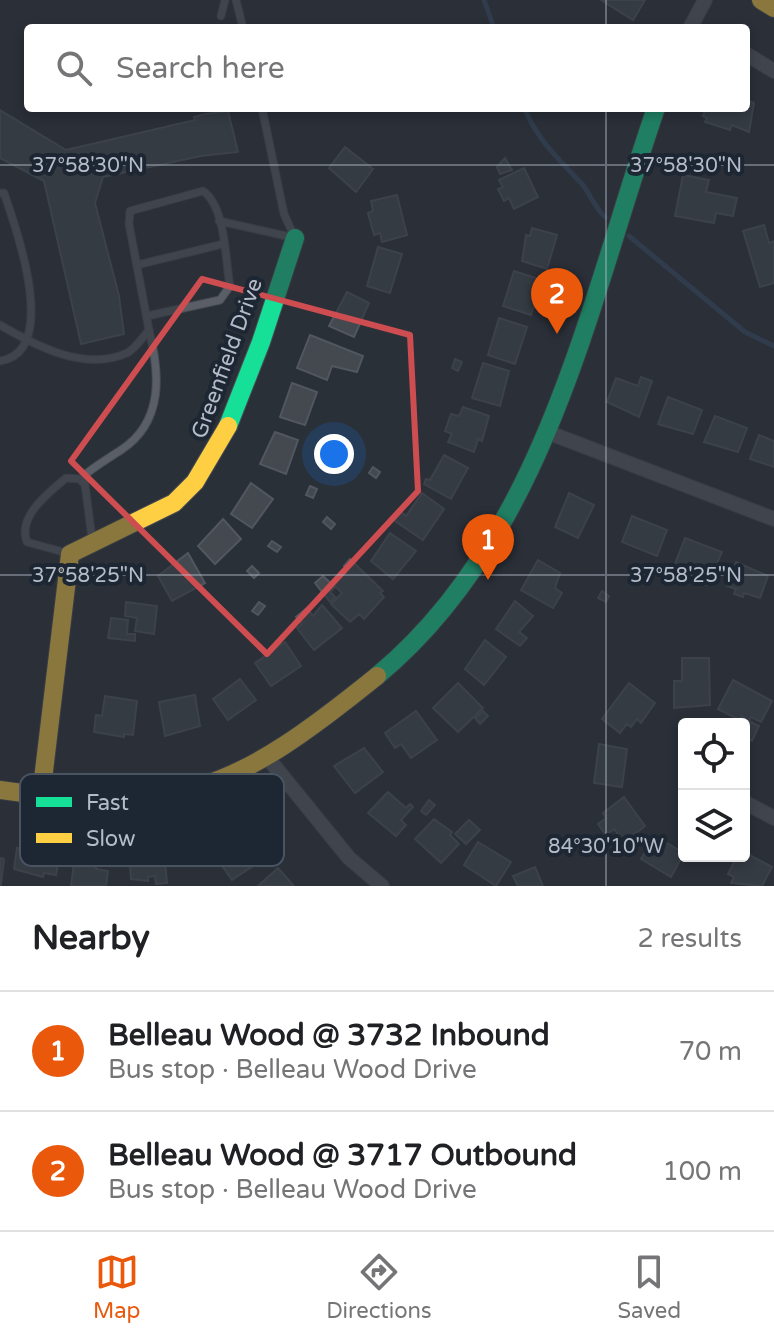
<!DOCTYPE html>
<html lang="en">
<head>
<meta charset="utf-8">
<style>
	body { margin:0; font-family:"Varela Round",sans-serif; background:#f2f2f2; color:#202124 }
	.controls { position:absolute; right:24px; bottom:24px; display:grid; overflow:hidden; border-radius:8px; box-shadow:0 4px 12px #0003 }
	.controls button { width:72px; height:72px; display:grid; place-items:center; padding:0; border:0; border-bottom:2px solid #e0e0e0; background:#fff; color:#202124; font:40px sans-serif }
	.you { position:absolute; left:334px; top:454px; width:28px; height:28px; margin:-20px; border:6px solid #fff; border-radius:50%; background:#1a73e8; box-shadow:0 0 0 12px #1a73e833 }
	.badge { display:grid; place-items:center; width:52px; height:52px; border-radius:50%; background:#ea580c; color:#fff; font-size:26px; font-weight:700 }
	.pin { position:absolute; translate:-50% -66px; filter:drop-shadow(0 2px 4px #0008) }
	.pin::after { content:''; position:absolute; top:42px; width:28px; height:24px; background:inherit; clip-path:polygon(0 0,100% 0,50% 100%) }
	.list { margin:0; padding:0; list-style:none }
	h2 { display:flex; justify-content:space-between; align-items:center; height:104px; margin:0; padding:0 32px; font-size:34px }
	h2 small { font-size:26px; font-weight:400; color:#757577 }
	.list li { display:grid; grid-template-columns:52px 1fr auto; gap:24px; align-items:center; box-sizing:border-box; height:120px; padding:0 32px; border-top:2px solid #e0e0e0 }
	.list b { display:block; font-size:30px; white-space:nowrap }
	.list p { margin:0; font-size:26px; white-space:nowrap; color:#757577 }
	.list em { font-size:26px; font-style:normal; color:#757577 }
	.icon { flex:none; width:44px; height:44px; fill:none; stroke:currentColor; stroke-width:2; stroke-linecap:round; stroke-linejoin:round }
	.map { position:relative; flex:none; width:774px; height:886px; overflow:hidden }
	.search { position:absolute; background:#fff; box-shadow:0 4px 12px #0003; left:24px; right:24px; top:24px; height:88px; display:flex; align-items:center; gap:20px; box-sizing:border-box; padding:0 28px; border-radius:8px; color:#757577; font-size:30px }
	.sheet { height:344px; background:#fff }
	nav { display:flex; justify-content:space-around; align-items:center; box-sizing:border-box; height:112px; border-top:2px solid #e0e0e0; background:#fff; font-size:22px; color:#757577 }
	nav a { display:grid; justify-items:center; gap:4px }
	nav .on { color:#ea580c }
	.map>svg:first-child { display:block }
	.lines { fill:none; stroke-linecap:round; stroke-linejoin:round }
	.stream { stroke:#384963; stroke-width:5 }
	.building { fill:#444950; stroke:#52575f; stroke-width:2 }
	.lane-casing { stroke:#484c53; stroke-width:9 }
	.street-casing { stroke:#484c53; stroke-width:16 }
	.fast-casing { stroke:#484c53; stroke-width:20 }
	.slow-casing { stroke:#484c53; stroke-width:20 }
	.lane { stroke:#5a5e66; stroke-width:7 }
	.street { stroke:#5a5e66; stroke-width:14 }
	.fast { stroke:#16e098; stroke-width:18 }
	.slow { stroke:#ffcf43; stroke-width:18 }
	.marked { fill:none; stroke:#ce4d50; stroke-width:6; stroke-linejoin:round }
	.ticks { fill:none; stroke:#b4bcc9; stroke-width:2; stroke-opacity:0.45 }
	.labels { text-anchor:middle; stroke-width:8; stroke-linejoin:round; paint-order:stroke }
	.street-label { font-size:22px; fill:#b4bcc9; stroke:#1d2633 }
	.key { fill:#1d2633; stroke:#4a5360; stroke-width:2 }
	.key-label { font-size:22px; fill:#b4bcc9 }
	.ticks-label { font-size:20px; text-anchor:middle; fill:#b4bcc9; stroke:#1d2633; stroke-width:8; stroke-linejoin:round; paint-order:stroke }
</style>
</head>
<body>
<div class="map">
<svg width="774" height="886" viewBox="0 0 774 886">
	<rect width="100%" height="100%" fill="#2a3038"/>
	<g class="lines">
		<g class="stream">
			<path d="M484 0 494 28"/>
			<path d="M524 108C541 145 557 157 583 185 591 196 595 208 605 217"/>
			<path d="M629 236 745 332 774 346"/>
		</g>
	</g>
	<g class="building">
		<path d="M601 0H645L633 20Z"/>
		<path d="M746 100 754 103 749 132 732 125 730 130 705 122 707 118 703 116 706 108H746Z"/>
		<path d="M0 110 66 150 195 120 194 117 205 114 228 111 238 152 201 156 103 177 95 203 119 296 124 334 81 344 44 181 0 158Z"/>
		<path d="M345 147 373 169 356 192 329 168Z"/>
		<path d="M505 158 512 170 500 174 497 167Z"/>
		<path d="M524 168 538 197 514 209 509 198 504 201 498 189 503 187 499 180Z"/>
		<path d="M683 175 709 180 706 192 737 198 733 216 716 213 714 223 675 216Z"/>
		<path d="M397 195 407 235 382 242 380 233 374 235 368 213 373 211 371 201Z"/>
		<path d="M764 225 769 243 774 241V283L760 287 743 231Z"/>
		<path d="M532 228 557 235 547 269 522 261 526 235 530 236Z"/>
		<path d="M378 247 402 254 390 293 367 286Z"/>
		<path d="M514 271 542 280 531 315 503 306Z"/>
		<path d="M347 292 369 303 354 337 329 326Z"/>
		<path d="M499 318 527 327 515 364 488 355Z"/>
		<path d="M310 335 363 356 357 372 332 366 327 380 297 368Z"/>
		<path d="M455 359 462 362 458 371 452 368Z"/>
		<path d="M483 363 509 371 500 406 472 398Z"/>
		<path d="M641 377 652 381 639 417 607 402 616 378 638 386Z"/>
		<path d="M292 383 317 392 305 425 280 417Z"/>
		<path d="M668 397 702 410 693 434 658 424Z"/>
		<path d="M463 407 489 416 482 441 478 439 474 452 448 442 452 434 445 431 451 414 459 416Z"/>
		<path d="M715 416 747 428 738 452 704 442Z"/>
		<path d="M275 432 298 440 286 474 260 464Z"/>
		<path d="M759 435 774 441V467L750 459Z"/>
		<path d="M444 455 468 468 451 499 424 484 426 479 430 480Z"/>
		<path d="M373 467 380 472 376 478 369 473Z"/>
		<path d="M251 483 273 499 252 528 231 514Z"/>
		<path d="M310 486 317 489 313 498 306 495Z"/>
		<path d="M422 493 444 509 423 540 392 519 398 510 406 516Z"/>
		<path d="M569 493 594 505 578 538 555 527Z"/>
		<path d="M632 516 667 530 657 556 622 542Z"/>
		<path d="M327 517 335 524 331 529 323 522Z"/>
		<path d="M223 519 241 539 215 564 198 546Z"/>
		<path d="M390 533 416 551 393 579 371 561Z"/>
		<path d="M685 538 722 552 707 585 693 580 696 572 687 568 684 575 678 572 680 566 675 564Z"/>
		<path d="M272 541 281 547 277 552 268 546Z"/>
		<path d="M188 553 205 583 172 601 158 576Z"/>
		<path d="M350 559 383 591 380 593 384 597 364 619 359 614 350 622 331 604 342 593 334 585 348 570 344 566Z"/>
		<path d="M538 560 560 573 555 588 562 593 553 608 521 590Z"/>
		<path d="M736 562 768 576 760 598 744 593 743 597 734 594 736 589 727 586Z"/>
		<path d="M252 566 259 573 254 578 247 571Z"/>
		<path d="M323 576 335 587 330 592 335 597 330 602 315 583Z"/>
		<path d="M602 591 609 596 606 602 598 598Z"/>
		<path d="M515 601 533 616 519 632 527 638 520 646 496 629Z"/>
		<path d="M126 602 157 606 154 634 135 631 137 618 125 616Z"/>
		<path d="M259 602 265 606 258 615 252 611Z"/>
		<path d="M322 605 342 628 314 650 297 628 302 624 296 617 307 608 313 616Z"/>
		<path d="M111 618 128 620 127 634H135V641L108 638Z"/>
		<path d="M485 640 506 657 484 685 465 669Z"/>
		<path d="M285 642 301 666 271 686 255 663Z"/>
		<path d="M682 658H709L710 705 674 708V681H682Z"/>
		<path d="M240 679 256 700 228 720 213 699Z"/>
		<path d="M733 680 772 701 761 722 751 717 749 721 741 716 739 720 718 709Z"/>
		<path d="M458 683 483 708 458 732 433 708Z"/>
		<path d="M629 683 655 703 641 723 637 719 631 727 627 724 620 733 602 719Z"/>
		<path d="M195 695 200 726 165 736 159 702Z"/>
		<path d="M105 696 137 701 133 735 124 734V737L94 732 96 715 102 716Z"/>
		<path d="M416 711 437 740 411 758 401 744 395 748 385 733Z"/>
		<path d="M483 711 488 716 480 724 475 718Z"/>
		<path d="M747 720 759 726 752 741 744 737Z"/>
		<path d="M599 744 627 749 622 787 594 783Z"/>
		<path d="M364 748 383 772 355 793 334 766Z"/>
		<path d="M388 792 406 808 410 804 413 807 401 820 406 825 396 836 368 813Z"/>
		<path d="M624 797 645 826 624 842 614 829 606 835 598 824 606 818 603 813Z"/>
		<path d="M429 800 435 805 426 815 421 811Z"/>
		<path d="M434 819 452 832 450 835 459 844 441 863 415 839Z"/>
		<path d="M469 820 480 830 466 844 455 834Z"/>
		<path d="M237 822 259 862 232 880 206 843Z"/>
		<path d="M655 836 684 853 671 877 641 859Z"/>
		<path d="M478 842 511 862 496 886 464 865Z"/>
		<path d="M37 844 61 848 56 875 44 873 43 877 14 869 17 848 36 851Z"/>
		<path d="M76 847 99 849 96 869 108 871 106 886H71Z"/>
		<path d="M164 850 167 883 156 884 155 876 148 877V881L131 879 129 854Z"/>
		<path d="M744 852 772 867 762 886 731 883 734 877 728 874 737 856H744Z"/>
		<path d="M0 858 4 859 1 885 0 884Z"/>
		<path d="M535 867 543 886H518L513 876Z"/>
		<path d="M278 868 294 886H258Z"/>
	</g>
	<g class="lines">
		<g class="lane-casing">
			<g id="lane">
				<path d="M236 0 243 28"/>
				<path d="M221 16 225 0"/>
				<path d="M262 108 284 214 294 236"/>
				<path d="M0 193H4C17 230 60 352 0 361"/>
				<path d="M219 221 291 237"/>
				<path d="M137 265 223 244"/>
				<path d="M0 325C36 346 85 372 127 353 135 349 143 337 149 330L129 224 130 211 203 191C226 207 225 259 230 286L220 300 147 316"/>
				<path d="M92 538 85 485 80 479C93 467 106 460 121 450 164 422 160 373 149 330"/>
				<path d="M67 553 27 542C17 517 48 493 66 478L80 479"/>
			</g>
		</g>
		<g class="street-casing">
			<g id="street">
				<path d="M690 28 705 0"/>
				<path d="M746 54 774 71"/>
				<path d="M547 432 774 519"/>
				<path d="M267 757 349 858 382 886"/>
				<path d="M744 802 774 818"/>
			</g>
		</g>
		<g class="fast-casing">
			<g id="fast">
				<path d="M228 426 261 342 295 238"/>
				<path d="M377 676C545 537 588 305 656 108"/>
			</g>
		</g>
		<g class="slow-casing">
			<g id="slow">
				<path d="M761 0 774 8"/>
				<path d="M0 790C181 816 237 789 377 676"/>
				<path d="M41 796 70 554 174 503 195 482 228 426"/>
			</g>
		</g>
		<use href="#lane" class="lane"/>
		<use href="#street" class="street"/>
		<use href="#fast" class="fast"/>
		<use href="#slow" class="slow"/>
	</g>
	<path d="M0 0H774V886H0ZM202 279 410 335 418 491 267 654 71 461Z" fill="#2a3038" fill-opacity=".55" fill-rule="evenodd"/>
	<path class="marked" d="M202 279 410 335 418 491 267 654 71 461Z"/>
	<path class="ticks" d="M606 0V28M606 108V886M0 165H774M0 575H774"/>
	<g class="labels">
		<g class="street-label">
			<text transform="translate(226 358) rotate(-70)" y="8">Greenfield Drive</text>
		</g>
	</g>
	<rect x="20" y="774" width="264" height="92" rx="12" class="key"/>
	<rect x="36" y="797" width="36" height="10" fill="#16e098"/>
	<rect x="36" y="833" width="36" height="10" fill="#ffcf43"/>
	<g class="key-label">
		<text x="86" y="810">Fast</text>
		<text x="86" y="846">Slow</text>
	</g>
	<g class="ticks-label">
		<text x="88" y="172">37°58'30"N</text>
		<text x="686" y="172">37°58'30"N</text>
		<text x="88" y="582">37°58'25"N</text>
		<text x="686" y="582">37°58'25"N</text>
		<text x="606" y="853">84°30'10"W</text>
	</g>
</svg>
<div class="controls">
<button><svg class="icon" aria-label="locate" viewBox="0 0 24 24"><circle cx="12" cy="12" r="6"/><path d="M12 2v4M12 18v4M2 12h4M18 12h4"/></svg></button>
<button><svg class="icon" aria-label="layers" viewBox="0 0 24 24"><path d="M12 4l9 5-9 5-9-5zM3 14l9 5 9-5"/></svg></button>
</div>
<div class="you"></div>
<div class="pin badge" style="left:488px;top:580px">1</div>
<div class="pin badge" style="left:557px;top:334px">2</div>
<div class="search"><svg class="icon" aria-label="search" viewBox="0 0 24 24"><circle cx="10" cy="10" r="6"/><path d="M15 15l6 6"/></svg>Search here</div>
</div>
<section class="sheet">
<h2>Nearby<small>2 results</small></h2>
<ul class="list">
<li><span class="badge">1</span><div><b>Belleau Wood @ 3732 Inbound</b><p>Bus stop · Belleau Wood Drive</p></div><em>70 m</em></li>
<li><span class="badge">2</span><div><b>Belleau Wood @ 3717 Outbound</b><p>Bus stop · Belleau Wood Drive</p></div><em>100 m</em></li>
</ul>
</section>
<nav>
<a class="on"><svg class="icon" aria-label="map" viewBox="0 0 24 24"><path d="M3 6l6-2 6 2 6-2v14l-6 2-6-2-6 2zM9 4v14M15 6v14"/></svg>Map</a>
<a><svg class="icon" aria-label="directions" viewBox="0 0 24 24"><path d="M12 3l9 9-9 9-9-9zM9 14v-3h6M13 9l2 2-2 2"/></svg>Directions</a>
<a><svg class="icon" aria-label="saved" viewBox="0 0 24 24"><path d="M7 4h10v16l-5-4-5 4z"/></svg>Saved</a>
</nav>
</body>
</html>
